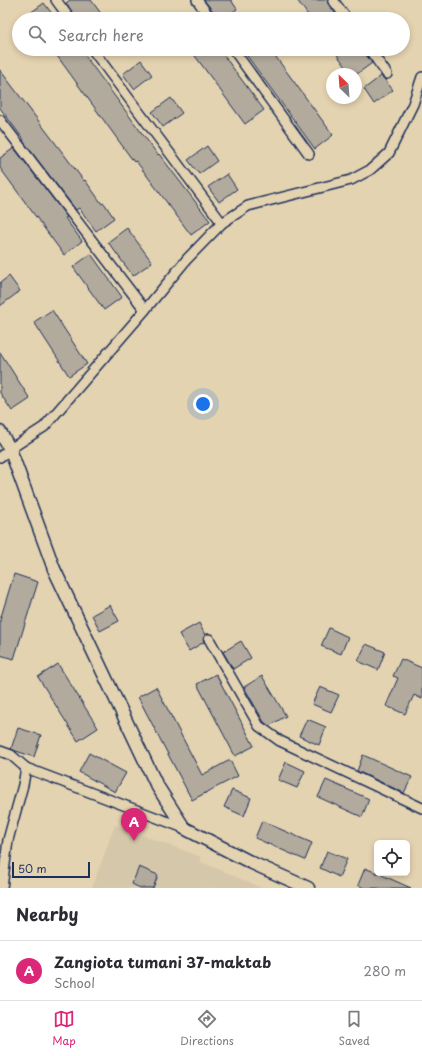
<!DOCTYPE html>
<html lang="en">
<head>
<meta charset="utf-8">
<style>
	body { margin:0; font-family:"Playpen Sans",sans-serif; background:#f7f7f7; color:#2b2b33 }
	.controls { position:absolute; right:12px; bottom:12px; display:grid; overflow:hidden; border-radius:6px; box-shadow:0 2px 6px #0003 }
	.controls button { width:36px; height:36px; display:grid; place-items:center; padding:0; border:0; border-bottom:1px solid #e1e1e2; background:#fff; color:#2b2b33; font:20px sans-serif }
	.compass { position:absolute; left:326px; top:68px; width:36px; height:36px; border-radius:50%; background:#fff; box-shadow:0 2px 6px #0003; rotate:335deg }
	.scale { position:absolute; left:12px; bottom:10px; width:78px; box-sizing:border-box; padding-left:4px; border:2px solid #1b2f5e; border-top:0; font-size:11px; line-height:14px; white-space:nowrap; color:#1b2f5e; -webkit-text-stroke:3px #e4d3b0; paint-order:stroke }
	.you { position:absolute; left:203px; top:404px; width:14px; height:14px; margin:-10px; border:3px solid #fff; border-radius:50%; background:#1a73e8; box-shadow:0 0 0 6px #1a73e833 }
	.badge { display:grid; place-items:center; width:26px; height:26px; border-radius:50%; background:#db2777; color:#fff; font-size:13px; font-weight:700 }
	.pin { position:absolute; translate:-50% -33px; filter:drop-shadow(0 1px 2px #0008) }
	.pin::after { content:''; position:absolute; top:21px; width:14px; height:12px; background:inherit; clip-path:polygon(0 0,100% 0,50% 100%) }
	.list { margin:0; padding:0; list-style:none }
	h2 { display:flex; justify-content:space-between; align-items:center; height:52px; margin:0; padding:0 16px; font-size:17px }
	h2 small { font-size:13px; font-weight:400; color:#7c7c81 }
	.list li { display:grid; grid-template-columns:26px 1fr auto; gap:12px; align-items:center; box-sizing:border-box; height:60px; padding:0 16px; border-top:1px solid #e1e1e2 }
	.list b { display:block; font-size:15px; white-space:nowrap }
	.list p { margin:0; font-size:13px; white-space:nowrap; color:#7c7c81 }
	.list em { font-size:13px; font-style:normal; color:#7c7c81 }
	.icon { flex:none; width:22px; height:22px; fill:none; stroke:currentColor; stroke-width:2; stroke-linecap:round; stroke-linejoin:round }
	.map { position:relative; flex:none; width:422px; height:888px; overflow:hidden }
	.search { position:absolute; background:#fff; box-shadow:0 2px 6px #0003; left:12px; right:12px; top:12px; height:44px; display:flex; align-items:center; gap:10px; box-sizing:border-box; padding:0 14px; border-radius:22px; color:#7c7c81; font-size:15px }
	.sheet { height:112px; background:#fff }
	nav { display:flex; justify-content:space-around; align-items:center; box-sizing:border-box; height:56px; border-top:1px solid #e1e1e2; background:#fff; font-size:11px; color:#7c7c81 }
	nav a { display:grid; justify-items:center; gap:2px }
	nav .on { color:#db2777 }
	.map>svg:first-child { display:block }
	.built { fill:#d5c7aa }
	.building { fill:#b2aa9c; stroke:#1b2f5e }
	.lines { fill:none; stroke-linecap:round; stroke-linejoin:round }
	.minor-casing { stroke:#1b2f5e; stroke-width:12 }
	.secondary-casing { stroke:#1b2f5e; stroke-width:15 }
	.minor { stroke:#e4d3b0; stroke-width:9 }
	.secondary { stroke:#e4d3b0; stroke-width:12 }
</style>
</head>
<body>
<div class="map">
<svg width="422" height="888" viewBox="0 0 422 888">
	<rect width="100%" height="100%" fill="#e4d3b0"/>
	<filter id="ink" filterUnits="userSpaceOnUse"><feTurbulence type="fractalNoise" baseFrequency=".025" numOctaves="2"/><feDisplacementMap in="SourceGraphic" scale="8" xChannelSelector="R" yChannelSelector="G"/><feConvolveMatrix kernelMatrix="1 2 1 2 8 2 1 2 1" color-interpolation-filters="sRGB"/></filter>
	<g filter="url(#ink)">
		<path class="built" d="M115 825 201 857 199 861 262 888H92Z"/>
		<g class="building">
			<path d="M70 0H91L105 19H76L75 15 66 3Z"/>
			<path d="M204 0H231L237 9 223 19H217L216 15Z"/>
			<path d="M297 0H327L328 4 340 19H311Z"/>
			<path d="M44 3 56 19H22Z"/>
			<path d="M60 49H80L158 155 159 154 210 221 191 235 136 161 134 162 55 53Z"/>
			<path d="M190 49H219L264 110 245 124Z"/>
			<path d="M242 49H270L333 135 315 149Z"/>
			<path d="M333 49H362L372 63 357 74H351Z"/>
			<path d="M141 60 152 75 134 89 123 74Z"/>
			<path d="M0 70 84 181 85 180 102 204 104 203 114 218 96 231 79 208 76 210 23 141 24 140 0 108Z"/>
			<path d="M381 76 385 80 393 90 374 104 364 89Z"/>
			<path d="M171 98 182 113 163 127 152 112Z"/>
			<path d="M207 146 217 161 199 174 188 160Z"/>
			<path d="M14 148 67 217 65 218 82 241 64 255 0 168V158Z"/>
			<path d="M227 174 237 189 219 202 208 187Z"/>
			<path d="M127 228 152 262 133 276 108 242Z"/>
			<path d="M91 254 122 297 104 310 73 267Z"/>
			<path d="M9 276 20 291 0 306V283Z"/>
			<path d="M52 310 87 364 69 376 34 322Z"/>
			<path d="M0 352 30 399 12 411 0 393Z"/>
			<path d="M14 574 38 582 14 659 0 655V620Z"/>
			<path d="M110 605 119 621 100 631 92 615Z"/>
			<path d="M199 623 205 635 203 639 204 642 189 651 179 634Z"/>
			<path d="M329 628 348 637 341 654 321 646Z"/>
			<path d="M241 641 251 658 233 669 223 652Z"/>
			<path d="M366 644 385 652 378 670 358 661Z"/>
			<path d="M401 659 422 668V699L414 695 405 714 386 706 398 678 393 676Z"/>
			<path d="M58 664 98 728 78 741 38 677Z"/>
			<path d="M216 674 254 746 235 756 197 684Z"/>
			<path d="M262 676 286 716 269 726 264 722 244 687Z"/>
			<path d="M156 687 202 775 230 760 238 776 192 800 138 697Z"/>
			<path d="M320 687 339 695 331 712 312 704Z"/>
			<path d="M307 719 326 727 319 745 299 736Z"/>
			<path d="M18 728 41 735 34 757 16 751 11 749Z"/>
			<path d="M89 753 126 773 115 792 79 772Z"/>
			<path d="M363 755 412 777 404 793 357 771Z"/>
			<path d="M286 762 305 771 297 788 278 780Z"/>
			<path d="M326 780 369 799 362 817 318 797Z"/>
			<path d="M232 790 251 798 244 816 224 807Z"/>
			<path d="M262 821 312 843 305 860 255 838Z"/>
			<path d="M327 851 347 859 339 877 320 868Z"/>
			<path d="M139 867 158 875 153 888H140L132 884Z"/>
			<path d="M365 868 384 876 411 888H364L358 885Z"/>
		</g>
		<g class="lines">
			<g class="minor-casing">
				<g id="minor">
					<path d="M56 0 70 19"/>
					<path d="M197 0 211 19"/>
					<path d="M333 0 347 19"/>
					<path d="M92 49 222 223"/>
					<path d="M233 49 309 154"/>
					<path d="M369 49 387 74"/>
					<path d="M0 120 145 310"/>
					<path d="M0 457 10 449 44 427 145 310 187 259 222 223 248 206 351 180 370 170 389 153 413 104 422 77"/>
					<path d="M209 639 259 726 280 741 422 808"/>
					<path d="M0 751 11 755 26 768 184 828"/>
					<path d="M2 888 8 840 23 785 26 768"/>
				</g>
			</g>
			<g class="secondary-casing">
				<path id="secondary" d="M0 432 10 449 54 569 156 784 184 828 250 862 308 888"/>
			</g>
			<use href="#minor" class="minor"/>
			<use href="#secondary" class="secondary"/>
		</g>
	</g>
</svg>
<div class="controls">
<button><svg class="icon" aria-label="locate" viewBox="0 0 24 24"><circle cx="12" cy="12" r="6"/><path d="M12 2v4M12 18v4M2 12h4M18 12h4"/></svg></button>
</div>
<svg class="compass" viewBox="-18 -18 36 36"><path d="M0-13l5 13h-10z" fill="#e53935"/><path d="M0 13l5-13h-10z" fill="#7c7c81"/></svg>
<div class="scale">50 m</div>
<div class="you"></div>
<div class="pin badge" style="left:134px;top:841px">A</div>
<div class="search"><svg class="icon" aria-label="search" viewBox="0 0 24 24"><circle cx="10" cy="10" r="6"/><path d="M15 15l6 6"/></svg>Search here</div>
</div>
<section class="sheet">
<h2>Nearby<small></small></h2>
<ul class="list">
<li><span class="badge">A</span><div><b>Zangiota tumani 37-maktab</b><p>School</p></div><em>280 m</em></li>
</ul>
</section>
<nav>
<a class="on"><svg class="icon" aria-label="map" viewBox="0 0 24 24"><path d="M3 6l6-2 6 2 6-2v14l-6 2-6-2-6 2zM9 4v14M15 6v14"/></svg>Map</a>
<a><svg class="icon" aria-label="directions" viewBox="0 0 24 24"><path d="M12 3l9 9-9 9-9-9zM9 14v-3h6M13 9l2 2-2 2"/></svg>Directions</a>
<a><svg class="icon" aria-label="saved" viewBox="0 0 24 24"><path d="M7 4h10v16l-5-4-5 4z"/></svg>Saved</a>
</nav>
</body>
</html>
